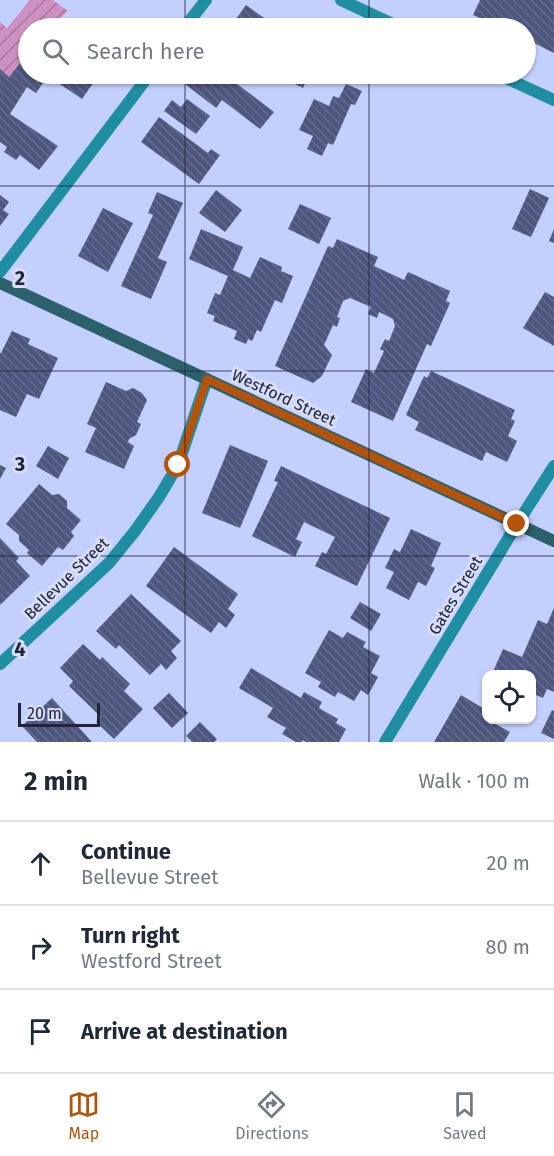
<!DOCTYPE html>
<html lang="en">
<head>
<meta charset="utf-8">
<style>
	body { margin:0; font-family:"Fira Sans",sans-serif; background:#f2f2f3; color:#1f2937 }
	.controls { position:absolute; right:18px; bottom:18px; display:grid; overflow:hidden; border-radius:12px; box-shadow:0 2px 4px #0004 }
	.controls button { width:54px; height:54px; display:grid; place-items:center; padding:0; border:0; border-bottom:2px solid #e0e1e3; background:#fff; color:#1f2937; font:30px sans-serif }
	.scale { position:absolute; left:18px; bottom:15px; width:82px; box-sizing:border-box; padding-left:6px; border:3px solid #212536; border-top:0; font-size:16px; line-height:21px; white-space:nowrap; color:#212536; -webkit-text-stroke:4px #d6ddf9; paint-order:stroke }
	.stop { position:absolute; width:18px; height:18px; margin:-14px; border:4px solid #b45309; border-radius:50%; background:#fff }
	.stop.end { background:#b45309; border-color:#fff; box-shadow:0 2px 6px #0008 }
	.list { margin:0; padding:0; list-style:none }
	h2 { display:flex; justify-content:space-between; align-items:center; height:78px; margin:0; padding:0 24px; font-size:26px }
	h2 small { font-size:20px; font-weight:400; color:#747a83 }
	.list li { display:grid; grid-template-columns:39px 1fr auto; gap:18px; align-items:center; box-sizing:border-box; height:84px; padding:0 24px; border-top:2px solid #e0e1e3 }
	.list b { display:block; font-size:22px; white-space:nowrap }
	.list p { margin:0; font-size:20px; white-space:nowrap; color:#747a83 }
	.list em { font-size:20px; font-style:normal; color:#747a83 }
	.icon { flex:none; width:33px; height:33px; fill:none; stroke:currentColor; stroke-width:2; stroke-linecap:round; stroke-linejoin:round }
	.map { position:relative; flex:none; width:554px; height:742px; overflow:hidden }
	.search { position:absolute; background:#fff; box-shadow:0 2px 4px #0004; left:18px; right:18px; top:18px; height:66px; display:flex; align-items:center; gap:15px; box-sizing:border-box; padding:0 21px; border-radius:33px; color:#747a83; font-size:22px }
	.sheet { height:330px; background:#fff }
	nav { display:flex; justify-content:space-around; align-items:center; box-sizing:border-box; height:84px; border-top:2px solid #e0e1e3; background:#fff; font-size:16px; color:#747a83 }
	nav a { display:grid; justify-items:center; gap:3px }
	nav .on { color:#b45309 }
	.map>svg:first-child { display:block }
	.garden { fill:url(#garden-furrows) }
	.building { fill:url(#building-back-hatch) }
	.lines { fill:none; stroke-linecap:round; stroke-linejoin:round }
	.street { stroke:#208ea2; stroke-width:12 }
	.secondary { stroke:#2c616c; stroke-width:12 }
	.route { stroke:#b45309; stroke-width:8 }
	.grid { fill:none; stroke:#212536; stroke-width:1.5; stroke-opacity:0.55 }
	.labels { text-anchor:middle; stroke-width:6; stroke-linejoin:round; paint-order:stroke }
	.street-label { font-size:16px; fill:#212536; stroke:#d6ddf9 }
	.grid-label { font-size:20px; text-anchor:middle; font-weight:bold; fill:#212536; stroke:#d6ddf9; stroke-width:6; stroke-linejoin:round; paint-order:stroke }
</style>
</head>
<body>
<div class="map">
<svg width="554" height="742" viewBox="0 0 554 742">
	<defs>
		<pattern id="garden-furrows" width="10" height="10" patternUnits="userSpaceOnUse" patternTransform="scale(1.5)"><rect width="10" height="10" fill="#cd90c1"/><path d="M-1 1l2-2M0 10L10 0M9 11l2-2" fill="none" stroke="#a6759e"/></pattern>
		<pattern id="building-back-hatch" width="6" height="6" patternUnits="userSpaceOnUse" patternTransform="scale(1.5)"><rect width="6" height="6" fill="#4e577f"/><path d="M-1 5l2 2M0 0l6 6M5-1l2 2" fill="none" stroke="#646c8d"/></pattern>
	</defs>
	<rect width="100%" height="100%" fill="#c3cffd"/>
	<path class="garden" d="M30 0H53L68 11 49 28H28V53L9 77 0 69V22L7 28Z"/>
	<g class="building">
		<path d="M480 0H554V53L526 39V28H502L473 15Z"/>
		<path d="M246 5 274 25 279 19 291 28H234L231 26Z"/>
		<path d="M302 23 316 28H300Z"/>
		<path d="M28 53V74H112L106 82 98 76 82 99 48 76 36 93 27 87 10 114 58 146 39 170 20 155 16 160 4 152 7 147 0 142V69L9 77Z"/>
		<path d="M192 74H224L274 112 260 129 222 100 216 108 185 84Z"/>
		<path d="M240 74H263L255 84Z"/>
		<path d="M285 74H309L303 88 283 78Z"/>
		<path d="M346 84 362 91 355 105 351 104 333 145 328 143 322 156 307 149 313 136 299 130 314 99 329 106 333 96 339 98Z"/>
		<path d="M187 99 210 116 196 134 164 111 172 100 181 107Z"/>
		<path d="M159 117 208 153 211 149 220 155 199 184 141 142Z"/>
		<path d="M530 189 549 198 531 237 512 229Z"/>
		<path d="M216 190 242 210 225 232 199 213Z"/>
		<path d="M157 192 183 203 158 258 167 262 151 299 121 286 153 215 148 213Z"/>
		<path d="M0 195 9 202 3 210 9 214 0 226Z"/>
		<path d="M300 204 331 218 319 244 288 229Z"/>
		<path d="M103 208 133 223 108 272 78 256Z"/>
		<path d="M201 229 243 247 233 270 250 278 260 257 282 267 281 271 293 276 282 303 275 300 261 332 257 330 252 341 248 339 246 344 234 339 237 331 213 321 215 316 207 313 215 293 220 295 228 276 189 259Z"/>
		<path d="M554 229V243L549 241Z"/>
		<path d="M337 239 378 257 374 266 404 280 408 272 450 291 446 301 450 303 431 346 427 344 393 421 351 402 366 369 374 373 384 351 380 349 385 339 389 341 395 326 393 319 379 312 377 318 368 314 371 307 350 298 343 301 337 317 340 318 337 327 333 325 324 345 332 355 322 376 313 383 275 366 328 246 333 248Z"/>
		<path d="M545 292 554 297V346L523 328Z"/>
		<path d="M12 331 30 339 28 344 58 358 39 399 27 394 16 417 0 410V353H1Z"/>
		<path d="M431 371 515 410 511 419 515 421 508 436 517 441 507 462 486 452 482 461 415 430 419 422 406 415 424 376 427 378Z"/>
		<path d="M106 382 126 391 133 388 142 393 147 400 137 422 141 424 136 435 129 439 128 442 134 446 124 469 85 452 96 428 87 424Z"/>
		<path d="M230 445 268 461 240 528 202 513Z"/>
		<path d="M48 446 69 458 58 479 36 466Z"/>
		<path d="M0 465 6 468 0 479Z"/>
		<path d="M281 466 390 518 357 586 315 566 322 552 326 554 335 537 304 522 296 539 302 542 295 557 252 536 278 482 274 481Z"/>
		<path d="M39 484 52 495 59 494 67 501V508L81 520 71 532 74 536 63 550 58 547 42 566 27 553 29 550 19 541V535L6 524Z"/>
		<path d="M411 529 441 543 431 566 435 568 426 586 418 582 409 600 386 588 394 572 385 568 394 549 400 552Z"/>
		<path d="M0 538 19 558 16 561 30 576 0 605Z"/>
		<path d="M174 547 238 594 228 609 235 615 226 628 219 622 211 633 146 586Z"/>
		<path d="M131 594 181 641 171 651 177 658 166 670 161 664 150 675 119 645 116 649 96 631Z"/>
		<path d="M360 602 381 614 371 631 350 618Z"/>
		<path d="M554 608V692L547 689 543 698 532 693V674H492L503 649 522 657 538 620 547 624Z"/>
		<path d="M329 630 343 638 347 632 366 642 363 647 380 656 371 673 378 677 368 695 361 690 354 701 338 692 335 697 318 687 321 682 305 673Z"/>
		<path d="M83 644 100 660 102 657 130 684 124 691 143 709 114 739 96 722 101 717 69 686 73 681 60 668Z"/>
		<path d="M251 668 301 698 304 692 322 702 319 708 338 719 336 723 346 729 339 742H306L303 740 302 742H296L282 734 286 728 267 717 273 708 239 688Z"/>
		<path d="M169 693 188 713 172 728 153 708Z"/>
		<path d="M461 695 486 710V720H493L492 722 510 732 504 742H434Z"/>
		<path d="M52 698 92 742H37L22 726Z"/>
		<path d="M552 710 554 711V739L541 733Z"/>
		<path d="M200 722 217 739 214 742H192L186 736Z"/>
	</g>
	<g class="lines">
		<g class="street">
			<path d="M341 0 401 28"/>
			<path d="M184 28 206 0"/>
			<path d="M497 74 554 100"/>
			<path d="M0 272 150 74"/>
			<path d="M0 664 109 563 135 531 159 497 178 465 207 379"/>
			<path d="M385 742 517 524 554 466"/>
		</g>
		<path class="secondary" d="M0 283 554 541"/>
	</g>
	<g class="lines">
		<path class="route" d="M178 465 207 379 517 524"/>
	</g>
	<path class="grid" d="M185 0V28M369 0V28M185 74V742M369 74V742M0 186H554M0 371H554M0 556H554"/>
	<g class="labels">
		<g class="street-label">
			<text transform="translate(284 397) rotate(25)" y="6">Westford Street</text>
			<text transform="translate(66 578) rotate(-44)" y="6">Bellevue Street</text>
			<text transform="translate(455 595) rotate(-59)" y="6">Gates Street</text>
		</g>
	</g>
	<g class="grid-label">
		<text x="20" y="285">2</text>
		<text x="20" y="471">3</text>
		<text x="20" y="656">4</text>
	</g>
</svg>
<div class="controls">
<button><svg class="icon" aria-label="locate" viewBox="0 0 24 24"><circle cx="12" cy="12" r="6"/><path d="M12 2v4M12 18v4M2 12h4M18 12h4"/></svg></button>
</div>
<div class="scale">20 m</div>
<div class="stop" style="left:178px;top:465px"></div>
<div class="stop end" style="left:517px;top:524px"></div>
<div class="search"><svg class="icon" aria-label="search" viewBox="0 0 24 24"><circle cx="10" cy="10" r="6"/><path d="M15 15l6 6"/></svg>Search here</div>
</div>
<section class="sheet">
<h2>2 min<small>Walk · 100 m</small></h2>
<ul class="list">
<li><svg class="icon" aria-label="ahead" viewBox="0 0 24 24"><path d="M12 20V5M6 11l6-6 6 6"/></svg><div><b>Continue</b><p>Bellevue Street</p></div><em>20 m</em></li>
<li><svg class="icon" aria-label="right" viewBox="0 0 24 24"><path d="M7 20v-9h11M14 6l5 5-5 5"/></svg><div><b>Turn right</b><p>Westford Street</p></div><em>80 m</em></li>
<li><svg class="icon" aria-label="arrive" viewBox="0 0 24 24"><path d="M6 21V4h12l-3 4 3 4H6"/></svg><div><b>Arrive at destination</b></div></li>
</ul>
</section>
<nav>
<a class="on"><svg class="icon" aria-label="map" viewBox="0 0 24 24"><path d="M3 6l6-2 6 2 6-2v14l-6 2-6-2-6 2zM9 4v14M15 6v14"/></svg>Map</a>
<a><svg class="icon" aria-label="directions" viewBox="0 0 24 24"><path d="M12 3l9 9-9 9-9-9zM9 14v-3h6M13 9l2 2-2 2"/></svg>Directions</a>
<a><svg class="icon" aria-label="saved" viewBox="0 0 24 24"><path d="M7 4h10v16l-5-4-5 4z"/></svg>Saved</a>
</nav>
</body>
</html>
